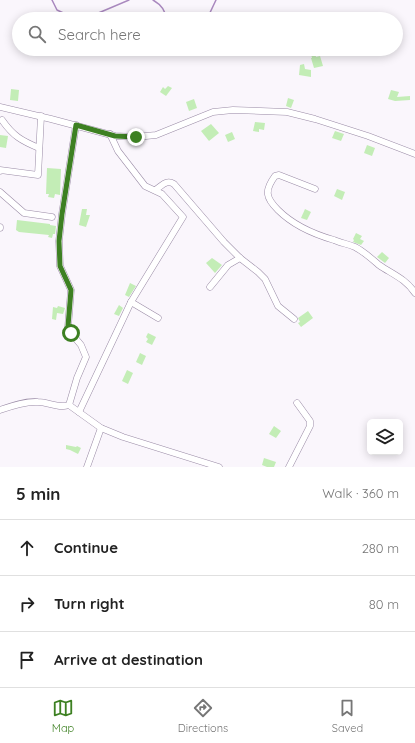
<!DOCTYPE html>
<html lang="en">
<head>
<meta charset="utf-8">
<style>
	body { margin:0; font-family:Quicksand,sans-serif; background:#f6f6f6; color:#222 }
	.controls { position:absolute; right:12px; bottom:12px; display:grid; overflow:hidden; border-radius:6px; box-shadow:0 2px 10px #0003 }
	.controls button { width:36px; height:36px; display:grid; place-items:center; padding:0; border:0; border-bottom:1px solid #e0e0e0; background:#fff; color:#222; font:20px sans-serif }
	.stop { position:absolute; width:12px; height:12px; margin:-9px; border:3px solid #3d8022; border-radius:50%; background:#fff }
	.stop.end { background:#3d8022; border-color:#fff; box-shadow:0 1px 4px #0008 }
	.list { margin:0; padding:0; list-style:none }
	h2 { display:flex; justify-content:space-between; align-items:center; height:52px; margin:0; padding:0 16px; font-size:17px }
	h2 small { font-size:13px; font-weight:400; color:#767676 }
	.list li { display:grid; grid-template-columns:26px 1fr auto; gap:12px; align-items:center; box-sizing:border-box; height:56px; padding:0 16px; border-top:1px solid #e0e0e0 }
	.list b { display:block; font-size:15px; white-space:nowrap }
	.list em { font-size:13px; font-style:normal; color:#767676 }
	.icon { flex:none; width:22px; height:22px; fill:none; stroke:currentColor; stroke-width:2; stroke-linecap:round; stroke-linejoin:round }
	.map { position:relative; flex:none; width:415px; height:467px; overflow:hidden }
	.search { position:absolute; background:#fff; box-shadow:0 2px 10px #0003; left:12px; right:12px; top:12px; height:44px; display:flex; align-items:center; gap:10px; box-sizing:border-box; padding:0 14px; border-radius:22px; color:#767676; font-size:15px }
	.sheet { height:220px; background:#fff }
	nav { display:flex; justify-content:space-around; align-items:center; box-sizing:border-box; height:56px; border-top:1px solid #e0e0e0; background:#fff; font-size:11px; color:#767676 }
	nav a { display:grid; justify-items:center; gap:2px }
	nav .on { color:#3d8022 }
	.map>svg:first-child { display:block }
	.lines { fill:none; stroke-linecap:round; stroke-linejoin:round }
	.stream { stroke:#aa89bf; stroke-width:1.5 }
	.building { fill:#c3edb6 }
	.minor-casing { stroke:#9a8ba6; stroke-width:7 }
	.minor { stroke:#fff; stroke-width:6 }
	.route { stroke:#3d8022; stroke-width:5 }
</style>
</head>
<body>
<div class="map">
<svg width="415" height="467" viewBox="0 0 415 467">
	<rect width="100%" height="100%" fill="#faf6fc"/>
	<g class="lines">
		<g class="stream">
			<path d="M52 0 57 10 74 18 96 14 129 0"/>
			<path d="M153 0C160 4 166 10 166 19"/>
			<path d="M207 19 216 0"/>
		</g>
	</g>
	<g class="building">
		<path d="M315 52 316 57 320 56 323 66 314 68 311 58H312L311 54Z"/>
		<path d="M304 64 305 69 311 70V77L299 75 300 65Z"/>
		<path d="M168 86 172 88 166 96 160 92 163 87 165 89Z"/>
		<path d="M11 89 19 90 18 101 10 100Z"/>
		<path d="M391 90 399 92 397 97 410 96V100L395 101 388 99Z"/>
		<path d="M288 98 294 100 291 108 286 106Z"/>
		<path d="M194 99 197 108 189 111 186 102Z"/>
		<path d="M255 122 265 123 264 130 259 129V132L253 131Z"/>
		<path d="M211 124 219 133 209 141 201 131Z"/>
		<path d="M335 131 344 134 341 141 332 138Z"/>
		<path d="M232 132 235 139 228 142 225 135Z"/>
		<path d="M0 135 8 136 6 148 0 147Z"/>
		<path d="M367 145 375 148 372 156 364 153Z"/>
		<path d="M47 168 61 169 60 195 55 194 54 198 48 197 49 194H46Z"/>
		<path d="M337 189 345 192 342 200 334 196Z"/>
		<path d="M82 209H87L86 215H90L86 227 79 225Z"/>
		<path d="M305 209 311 212 307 220 301 218Z"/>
		<path d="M17 220 50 224V225L56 226 55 234H53L52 238 48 237 49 235 19 232 16 230Z"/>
		<path d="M356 233 362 236 360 239 364 241 361 245 353 242 354 240 353 239Z"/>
		<path d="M382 252 389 258 385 263 377 257Z"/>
		<path d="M212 258 222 265 215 273 206 263Z"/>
		<path d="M130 283 136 286 129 297 125 295Z"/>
		<path d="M119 305 123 308 119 316 114 314Z"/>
		<path d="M58 306 65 308 63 314 57 313 56 320 52 319 53 307 57 308Z"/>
		<path d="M308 311 313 318 301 327 298 323 300 322 298 318Z"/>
		<path d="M148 333 156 337 152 345 146 342 148 339 146 337Z"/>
		<path d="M140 353 146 356 142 365 136 362Z"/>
		<path d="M127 370 133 373 128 384 122 381Z"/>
		<path d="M274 426 281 431 276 438 269 434Z"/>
		<path d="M66 445 76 447 77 446 81 448 78 454 70 450 66 449Z"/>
		<path d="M264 458 276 462 274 467H267L262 465Z"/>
	</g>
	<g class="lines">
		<g class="minor-casing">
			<g id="minor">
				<path d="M0 107 51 119 115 136 136 137 156 135 213 112 233 110 287 112 315 119 368 136 415 154"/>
				<path d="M2 120C13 136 22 141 39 148"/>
				<path d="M0 171V170L38 175 41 116"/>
				<path d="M315 189 279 175 275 176C264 191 266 198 278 210 294 226 313 234 334 240 341 243 348 244 355 247 363 251 372 259 379 265 392 274 406 279 415 293"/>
				<path d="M155 190C162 186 166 179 174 184L224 242 240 258 258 272 265 279 278 306 294 319"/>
				<path d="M0 192 24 213 52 217"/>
				<path d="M0 227V228"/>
				<path d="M210 287 228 265 240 258"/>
				<path d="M131 302 158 318"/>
				<path d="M69 405 77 378 86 357 81 345 71 333 68 327 71 290 60 266 59 241 62 214 76 125"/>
				<path d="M0 410C11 406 25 401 38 402 49 402 58 409 69 405L101 428 123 437 219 467"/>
				<path d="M79 412 131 302 183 217 162 194 145 186 118 151 110 134"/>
				<path d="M87 467 101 428"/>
				<path d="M289 467 310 426V421L297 403"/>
			</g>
		</g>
		<use href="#minor" class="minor"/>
	</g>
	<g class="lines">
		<path class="route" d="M71 333 68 326 71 290 60 266 59 241 62 214 76 125 115 136 136 137"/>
	</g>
</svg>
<div class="controls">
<button><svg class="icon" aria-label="layers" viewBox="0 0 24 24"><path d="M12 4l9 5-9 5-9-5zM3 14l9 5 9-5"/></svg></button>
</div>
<div class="stop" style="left:71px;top:333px"></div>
<div class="stop end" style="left:136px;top:137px"></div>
<div class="search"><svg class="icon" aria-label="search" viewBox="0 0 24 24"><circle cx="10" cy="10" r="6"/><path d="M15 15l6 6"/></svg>Search here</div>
</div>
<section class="sheet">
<h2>5 min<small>Walk · 360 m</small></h2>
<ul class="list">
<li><svg class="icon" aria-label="ahead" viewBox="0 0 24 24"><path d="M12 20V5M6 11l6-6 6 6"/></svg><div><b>Continue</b></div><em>280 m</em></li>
<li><svg class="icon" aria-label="right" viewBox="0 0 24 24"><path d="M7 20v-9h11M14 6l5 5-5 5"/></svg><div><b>Turn right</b></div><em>80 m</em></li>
<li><svg class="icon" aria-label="arrive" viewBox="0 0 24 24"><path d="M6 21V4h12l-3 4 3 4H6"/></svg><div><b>Arrive at destination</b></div></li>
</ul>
</section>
<nav>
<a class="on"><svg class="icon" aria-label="map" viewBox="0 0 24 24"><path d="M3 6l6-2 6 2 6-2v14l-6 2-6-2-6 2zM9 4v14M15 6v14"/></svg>Map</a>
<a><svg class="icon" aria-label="directions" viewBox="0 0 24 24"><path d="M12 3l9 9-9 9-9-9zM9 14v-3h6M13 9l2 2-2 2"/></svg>Directions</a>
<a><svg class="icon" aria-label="saved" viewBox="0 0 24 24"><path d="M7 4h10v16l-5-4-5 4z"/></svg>Saved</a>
</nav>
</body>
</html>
